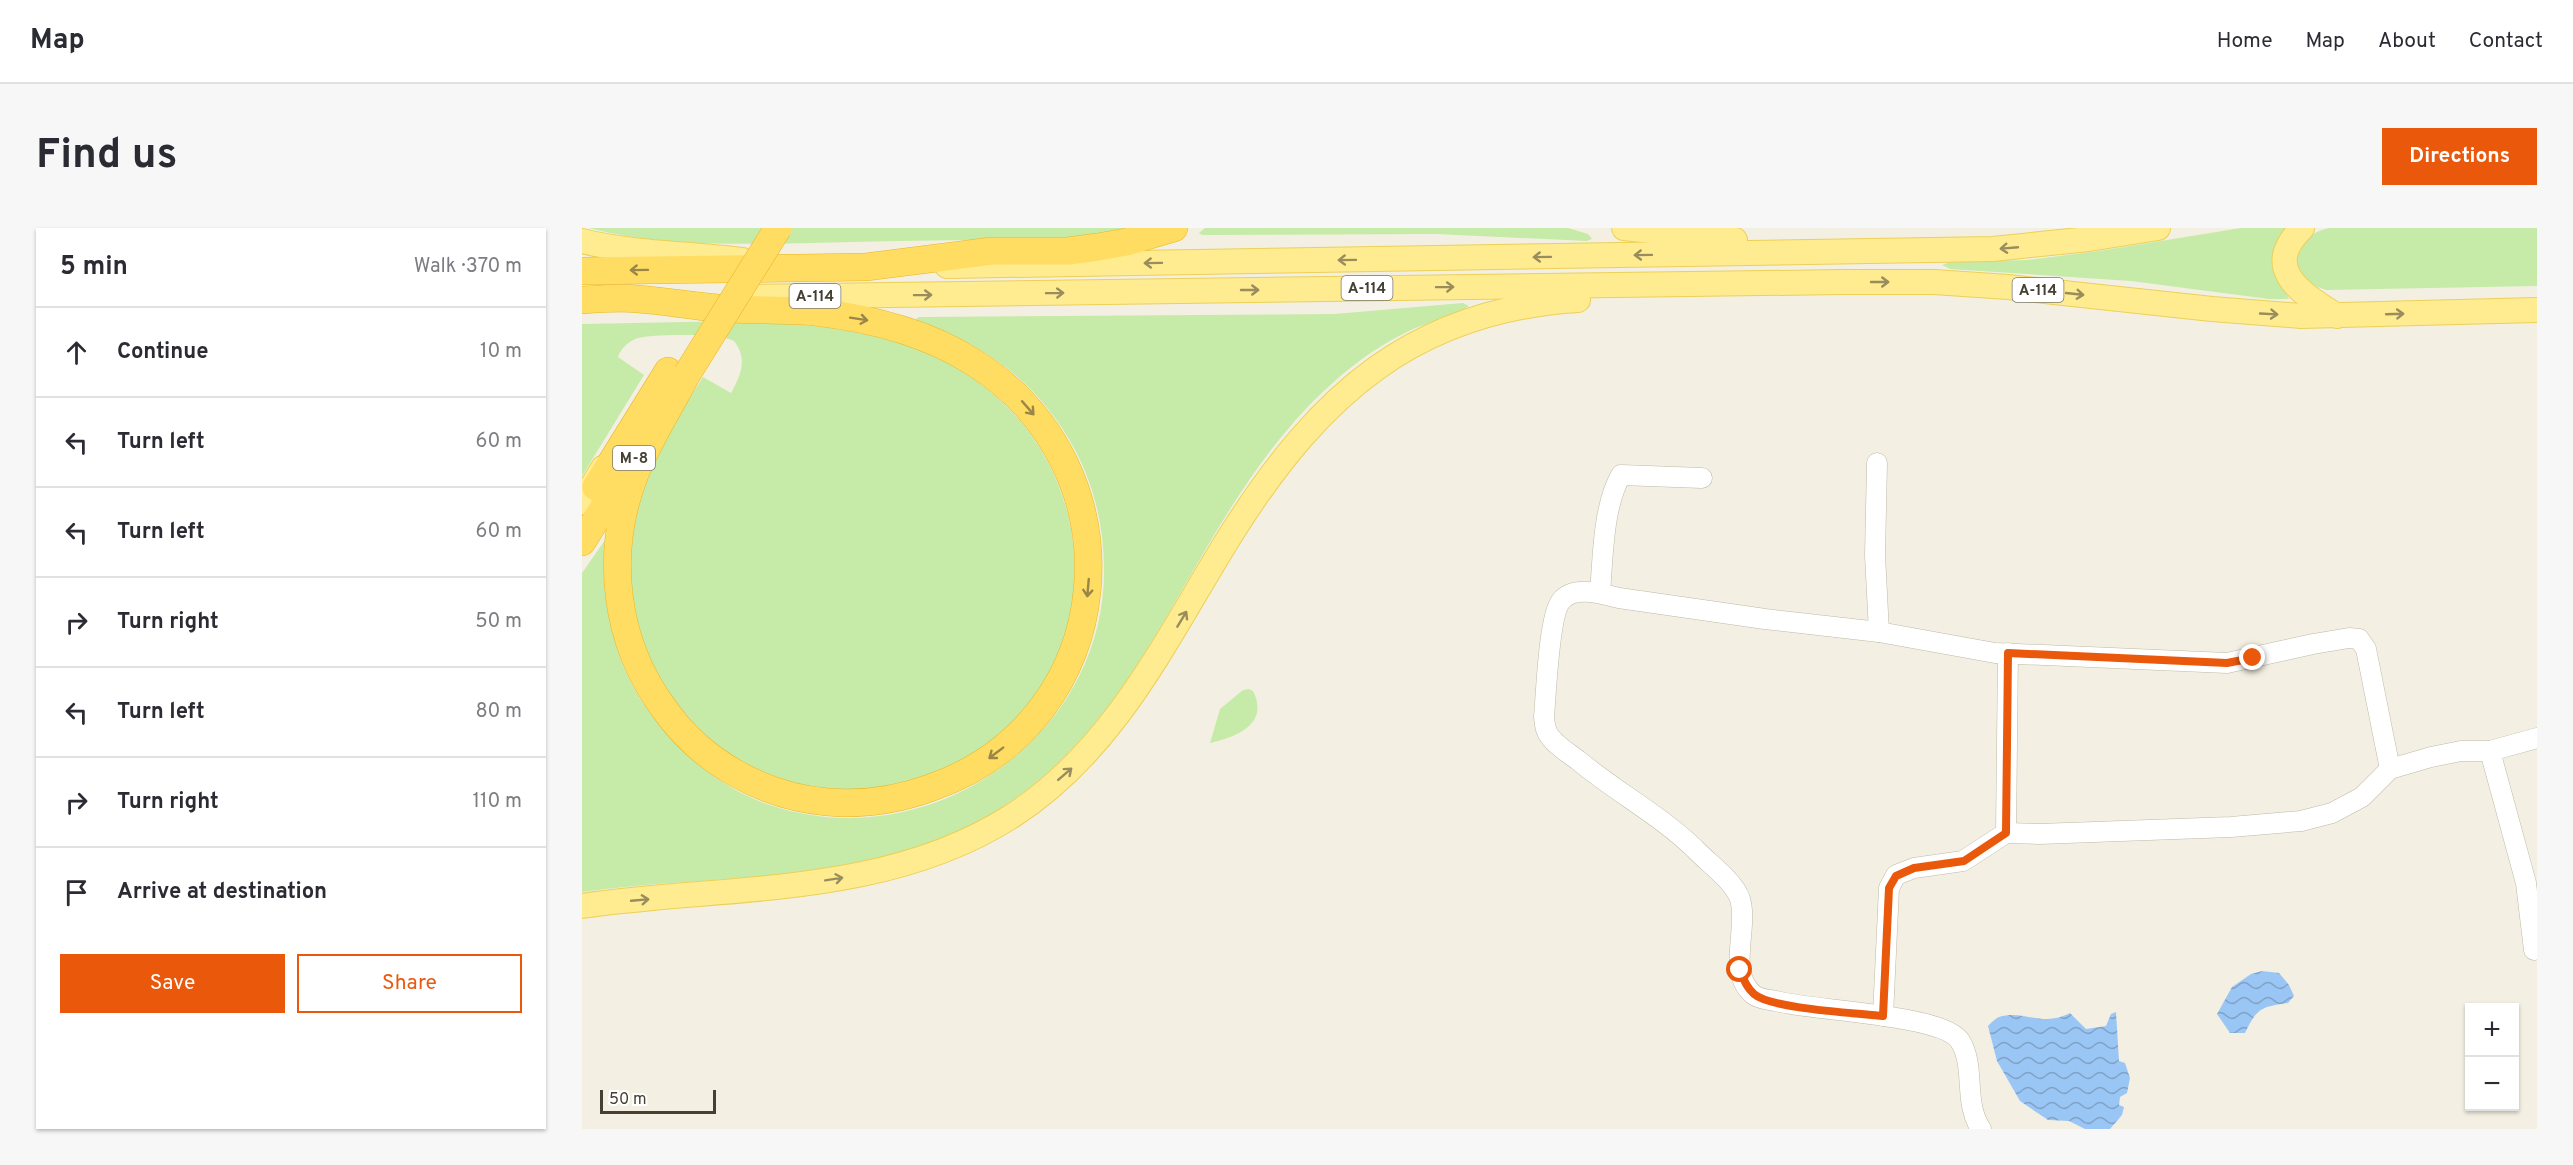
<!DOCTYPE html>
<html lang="en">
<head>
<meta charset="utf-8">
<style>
	body { margin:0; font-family:Overpass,sans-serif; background:#f7f7f7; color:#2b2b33 }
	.controls { position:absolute; right:18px; bottom:18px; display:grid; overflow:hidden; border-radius:0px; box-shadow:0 2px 4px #0004 }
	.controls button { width:54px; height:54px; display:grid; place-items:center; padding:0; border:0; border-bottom:2px solid #e1e1e2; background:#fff; color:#2b2b33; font:30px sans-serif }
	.scale { position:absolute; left:18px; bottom:15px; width:116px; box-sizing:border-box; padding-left:6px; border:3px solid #454033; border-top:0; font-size:16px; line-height:21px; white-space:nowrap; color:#454033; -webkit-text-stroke:4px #fff; paint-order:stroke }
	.stop { position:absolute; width:18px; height:18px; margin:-14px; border:4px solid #ea580c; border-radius:50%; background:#fff }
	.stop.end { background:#ea580c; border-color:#fff; box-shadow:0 2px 6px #0008 }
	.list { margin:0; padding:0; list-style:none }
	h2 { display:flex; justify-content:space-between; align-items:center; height:78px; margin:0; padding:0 24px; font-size:26px }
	h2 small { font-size:20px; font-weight:400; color:#7c7c81 }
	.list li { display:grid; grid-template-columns:39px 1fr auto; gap:18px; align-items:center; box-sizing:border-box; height:90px; padding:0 24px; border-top:2px solid #e1e1e2 }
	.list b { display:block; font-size:22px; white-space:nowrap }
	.list em { font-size:20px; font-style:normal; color:#7c7c81 }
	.actions { display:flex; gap:12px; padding:18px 24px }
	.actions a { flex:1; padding:14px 0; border:2px solid #ea580c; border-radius:0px; text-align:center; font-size:21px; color:#ea580c }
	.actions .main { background:#ea580c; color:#fff }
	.icon { flex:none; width:33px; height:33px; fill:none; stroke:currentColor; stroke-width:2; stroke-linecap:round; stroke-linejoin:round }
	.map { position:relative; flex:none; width:1955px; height:901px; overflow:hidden; border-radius:0px }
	header { display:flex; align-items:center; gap:36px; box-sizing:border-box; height:84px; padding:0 30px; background:#fff; border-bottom:2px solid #e1e1e2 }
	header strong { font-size:28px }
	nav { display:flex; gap:33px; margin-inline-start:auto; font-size:21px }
	.intro { display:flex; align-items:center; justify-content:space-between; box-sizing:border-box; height:144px; padding:0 36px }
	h1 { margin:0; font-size:42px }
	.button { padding:15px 27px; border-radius:0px; background:#ea580c; color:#fff; font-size:21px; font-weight:700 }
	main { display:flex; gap:36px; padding:0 36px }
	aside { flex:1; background:#fff; border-radius:0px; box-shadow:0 2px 4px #0004 }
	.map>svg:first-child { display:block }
	.green { fill:#c6eba8 }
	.water { fill:url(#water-waves) }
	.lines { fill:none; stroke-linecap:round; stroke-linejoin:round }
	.minor-casing { stroke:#bfb9a5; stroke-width:21 }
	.major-casing { stroke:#ecd058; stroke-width:26 }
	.highway-casing { stroke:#e9b627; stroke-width:28 }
	.minor { stroke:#fff; stroke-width:20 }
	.major { stroke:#ffeb90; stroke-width:24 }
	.highway { stroke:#ffdc62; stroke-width:27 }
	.highway-bridge-casing { stroke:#e9b627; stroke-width:28; stroke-linecap:butt }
	.highway-bridge { stroke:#ffdc62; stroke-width:27 }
	.oneway { stroke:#998d5d }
	.oneway2 { stroke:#998648 }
	.route { stroke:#ea580c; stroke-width:8 }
	.labels { text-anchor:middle; stroke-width:4.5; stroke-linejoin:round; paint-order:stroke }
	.shield { fill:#fff; stroke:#7d7970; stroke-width:1.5 }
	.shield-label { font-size:15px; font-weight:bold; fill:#454033 }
</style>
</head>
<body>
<header>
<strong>Map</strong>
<nav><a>Home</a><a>Map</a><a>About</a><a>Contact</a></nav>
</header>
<div class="intro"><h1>Find us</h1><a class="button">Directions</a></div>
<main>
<aside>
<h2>5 min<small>Walk · 370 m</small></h2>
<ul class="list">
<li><svg class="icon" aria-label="ahead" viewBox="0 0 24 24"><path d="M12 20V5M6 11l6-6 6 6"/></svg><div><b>Continue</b></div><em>10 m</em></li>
<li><svg class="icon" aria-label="left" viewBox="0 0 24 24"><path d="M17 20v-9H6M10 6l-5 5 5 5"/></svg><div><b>Turn left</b></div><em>60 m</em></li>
<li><svg class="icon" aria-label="left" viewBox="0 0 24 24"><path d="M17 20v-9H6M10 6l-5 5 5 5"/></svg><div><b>Turn left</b></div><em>60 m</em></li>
<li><svg class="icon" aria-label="right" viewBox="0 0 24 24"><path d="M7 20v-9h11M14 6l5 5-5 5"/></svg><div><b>Turn right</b></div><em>50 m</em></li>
<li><svg class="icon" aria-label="left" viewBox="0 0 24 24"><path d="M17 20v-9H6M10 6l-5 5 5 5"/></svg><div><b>Turn left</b></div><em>80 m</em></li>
<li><svg class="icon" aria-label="right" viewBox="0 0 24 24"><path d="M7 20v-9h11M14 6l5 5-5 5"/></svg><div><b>Turn right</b></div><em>110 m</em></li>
<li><svg class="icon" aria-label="arrive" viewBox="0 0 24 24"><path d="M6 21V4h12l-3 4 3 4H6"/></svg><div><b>Arrive at destination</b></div></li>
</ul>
<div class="actions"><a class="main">Save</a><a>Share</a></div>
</aside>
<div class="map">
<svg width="1955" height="901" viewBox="0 0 1955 901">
	<defs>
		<pattern id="water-waves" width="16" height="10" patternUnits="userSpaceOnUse" patternTransform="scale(1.5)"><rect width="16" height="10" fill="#9ac6f5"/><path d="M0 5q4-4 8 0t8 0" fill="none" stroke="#7fa2c7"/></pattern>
	</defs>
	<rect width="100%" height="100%" fill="#f3f0e3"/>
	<g class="green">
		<path d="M7 0H552L494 9 455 11C380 12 305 13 230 15 157 16 78 19 7 0Z"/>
		<path d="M623 0H986L1006 6 1010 11 1005 13 854 6 620 7 617 5Z"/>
		<path d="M1659 0H1704C1681 28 1693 44 1707 71H1687L1549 53 1368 41 1360 37 1368 34 1445 32 1517 23Z"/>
		<path d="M1747 0H1955V58L1744 62C1702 50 1706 9 1747 0Z"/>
		<path d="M881 75 887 78C872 90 847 93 829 102 788 121 752 151 721 184 586 330 560 531 354 613 247 655 113 648 0 664V345L23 312C30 327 27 371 29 391 32 422 47 455 65 481 94 522 136 559 185 576 343 632 521 513 522 344 522 300 513 260 493 222 461 160 404 115 337 95L334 91 337 89 752 86Z"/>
		<path d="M152 93C220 96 292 100 356 130 553 225 535 509 315 556 274 564 231 565 192 549 151 533 121 508 94 474 86 465 79 457 74 446 59 414 48 382 45 347 44 331 49 314 51 298 52 287 52 274 55 264 58 255 64 247 68 239 84 208 102 179 121 149L149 165C159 147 166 131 152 113 138 105 72 106 56 110 47 113 39 120 36 129L62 147 0 248V96Z"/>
		<path d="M667 461 671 463C688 497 653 509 628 515L638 481 661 462Z"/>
	</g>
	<g class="water">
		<path d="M1680 743 1697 745 1707 757 1712 768 1706 775C1679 779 1675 780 1663 805H1648L1635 786 1650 759 1669 746Z"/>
		<path d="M1534 784 1537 833 1543 835 1548 850 1545 865 1538 869 1537 877 1542 879 1540 887 1528 901H1503L1487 893 1466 892 1438 873 1415 833 1406 798C1409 795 1414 790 1417 789 1442 781 1459 800 1488 785L1504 801 1524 798 1529 786Z"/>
	</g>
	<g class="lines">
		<g class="minor-casing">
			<g id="minor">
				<path d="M1295 235 1293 327 1297 404"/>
				<path d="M1018 365C1021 329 1021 278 1039 247L1120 250"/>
				<path d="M1908 523 1944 655 1952 722"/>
				<path d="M1424 605 1426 425"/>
				<path d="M1301 788 1307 660 1314 647 1332 640 1381 633 1424 605 1457 606 1649 599 1719 593 1750 585 1780 569 1808 541 1849 529 1879 523H1908L1955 510"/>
				<path d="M1399 901C1381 875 1394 838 1378 813 1361 786 1230 783 1194 773 1188 772 1177 771 1172 767 1144 745 1167 701 1158 671 1152 653 1126 635 1113 621 1078 587 1034 564 997 533 988 526 976 519 969 510 963 503 963 497 962 489 964 467 967 387 979 373 992 357 1020 366 1037 370L1183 391 1297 404 1413 425 1645 435 1731 416 1767 410 1777 411 1784 421 1808 541"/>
			</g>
		</g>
		<g class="major-casing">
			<g id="major">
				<path d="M1042 0 1153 12"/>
				<path d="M1720 0C1678 42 1721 66 1755 88"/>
				<path d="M0 13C52 26 107 25 160 32"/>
				<path d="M365 38 1411 21 1507 11 1576 0"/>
				<path d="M165 69 1260 54H1352L1426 59 1630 81 1719 88 1955 82"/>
				<path d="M0 274 21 240"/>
				<path d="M0 678C144 657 302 670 430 588 537 519 587 404 653 300 738 167 832 82 996 72"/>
			</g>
		</g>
		<g class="highway-casing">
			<g id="highway">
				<path d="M0 43 284 39 410 23H486L516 19 544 14 592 0"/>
				<path d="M0 72C18 71 38 69 56 71 83 73 109 78 136 80 168 83 200 81 232 84 287 90 344 104 391 134 561 240 540 494 348 560 315 572 280 577 245 574 181 568 121 535 83 482 32 414 22 325 53 246 67 211 88 179 105 146"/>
				<path d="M14 259 86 143"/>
				<path d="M0 314 44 244"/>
			</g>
		</g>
		<use href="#minor" class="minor"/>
		<use href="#major" class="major"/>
		<use href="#highway" class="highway"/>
		<g class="highway-bridge-casing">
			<path id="highway-bridge" d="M105 146 196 0"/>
		</g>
		<use href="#highway-bridge" class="highway-bridge"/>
	</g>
	<defs><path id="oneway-shaft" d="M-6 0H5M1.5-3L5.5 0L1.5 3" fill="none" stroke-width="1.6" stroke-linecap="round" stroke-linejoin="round" transform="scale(1.5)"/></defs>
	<g class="oneway">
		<use href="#oneway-shaft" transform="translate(1427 20) rotate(175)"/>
		<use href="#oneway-shaft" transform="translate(1061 27) rotate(179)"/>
		<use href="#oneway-shaft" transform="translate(960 29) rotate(179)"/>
		<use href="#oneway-shaft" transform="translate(765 32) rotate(179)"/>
		<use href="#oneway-shaft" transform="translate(571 35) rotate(179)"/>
		<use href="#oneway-shaft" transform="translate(1298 54)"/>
		<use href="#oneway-shaft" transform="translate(863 59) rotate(-1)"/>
		<use href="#oneway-shaft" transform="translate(668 62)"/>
		<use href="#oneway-shaft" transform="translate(473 65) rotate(-1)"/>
		<use href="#oneway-shaft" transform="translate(1493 66) rotate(6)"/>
		<use href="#oneway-shaft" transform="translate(341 67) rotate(-1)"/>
		<use href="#oneway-shaft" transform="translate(1687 86) rotate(3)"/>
		<use href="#oneway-shaft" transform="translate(1813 86) rotate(-2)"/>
		<use href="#oneway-shaft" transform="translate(600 391) rotate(-59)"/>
		<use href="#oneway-shaft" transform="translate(483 546) rotate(-41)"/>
		<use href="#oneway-shaft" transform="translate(252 651) rotate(-9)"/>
		<use href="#oneway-shaft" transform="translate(58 672) rotate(-5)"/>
	</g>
	<g class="oneway2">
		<use href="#oneway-shaft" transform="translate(57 42) rotate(179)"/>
		<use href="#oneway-shaft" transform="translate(277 91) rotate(9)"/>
		<use href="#oneway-shaft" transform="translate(446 180) rotate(49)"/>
		<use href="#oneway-shaft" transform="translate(506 360) rotate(95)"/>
		<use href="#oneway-shaft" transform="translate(414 525) rotate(143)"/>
	</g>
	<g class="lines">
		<path class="route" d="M1158 742C1161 751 1165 760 1172 766 1189 781 1276 785 1301 788L1307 660 1314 648 1332 640 1382 633 1424 605 1426 425 1645 435 1671 430"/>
	</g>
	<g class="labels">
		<g class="shield">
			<rect x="759.5" y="48" width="51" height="24" rx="4.5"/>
			<rect x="1430.5" y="50" width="51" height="24" rx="4.5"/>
			<rect x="207.5" y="56" width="51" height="24" rx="4.5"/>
			<rect x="31" y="218" width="42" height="24" rx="4.5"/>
		</g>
		<g class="shield-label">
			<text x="785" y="65">А-114</text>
			<text x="1456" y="67">А-114</text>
			<text x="233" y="73">А-114</text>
			<text x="52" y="235">М-8</text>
		</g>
	</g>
</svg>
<div class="controls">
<button>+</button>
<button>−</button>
</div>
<div class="scale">50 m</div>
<div class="stop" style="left:1158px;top:742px"></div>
<div class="stop end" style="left:1671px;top:430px"></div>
</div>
</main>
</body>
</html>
